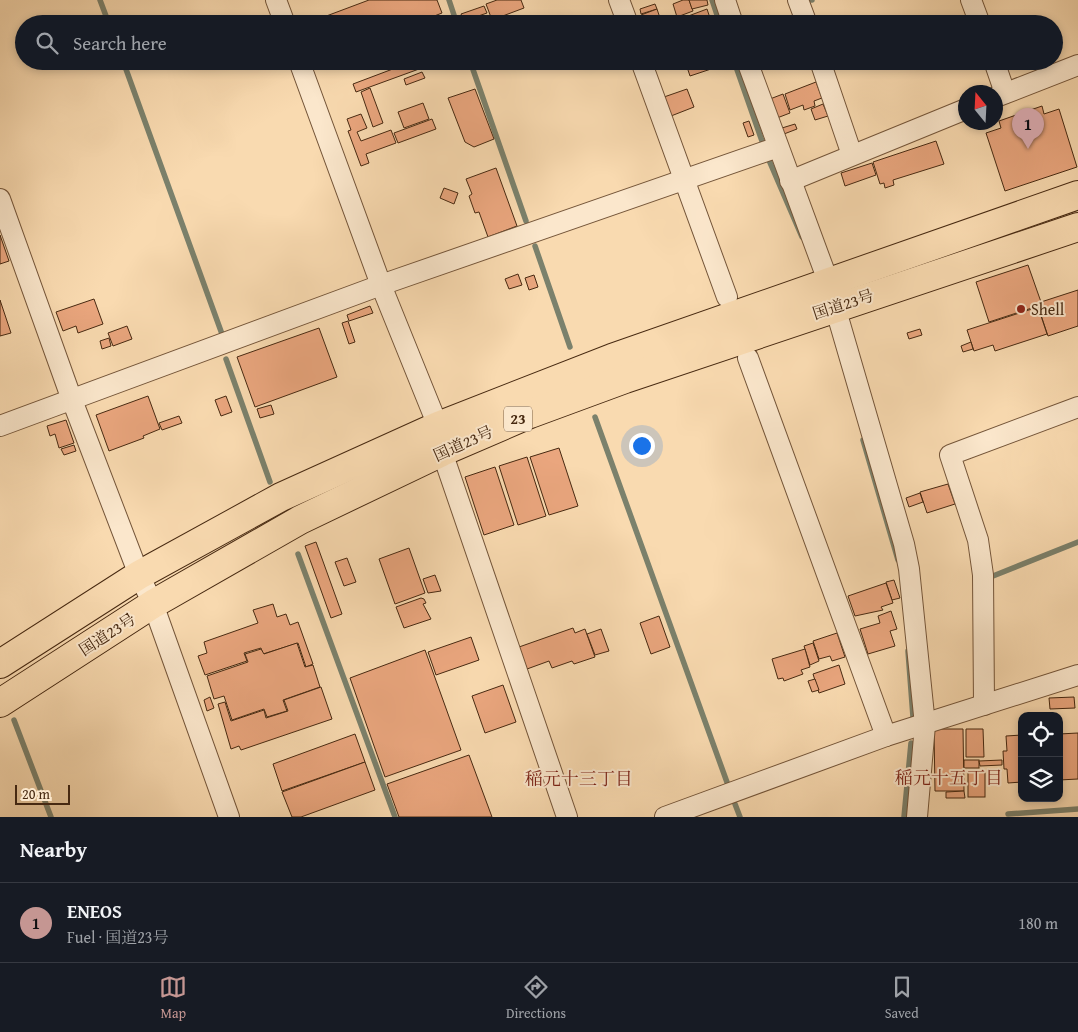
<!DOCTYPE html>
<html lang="en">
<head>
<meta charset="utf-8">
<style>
	body { margin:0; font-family:"Gentium Book Plus","Noto Serif JP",serif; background:#20242c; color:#f1f3f6 }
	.controls { position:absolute; right:15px; bottom:15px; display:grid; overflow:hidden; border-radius:10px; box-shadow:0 2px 8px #0003 }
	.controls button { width:45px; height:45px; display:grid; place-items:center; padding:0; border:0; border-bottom:1px solid #363941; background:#171b24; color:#f1f3f6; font:25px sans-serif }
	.compass { position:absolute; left:958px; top:85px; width:45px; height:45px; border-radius:50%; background:#171b24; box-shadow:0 2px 8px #0003; rotate:342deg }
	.scale { position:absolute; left:15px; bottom:12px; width:55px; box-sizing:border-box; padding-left:5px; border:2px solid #472911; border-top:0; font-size:14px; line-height:18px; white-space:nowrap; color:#472911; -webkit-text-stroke:4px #fbe7cc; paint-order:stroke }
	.you { position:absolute; left:641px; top:445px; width:18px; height:18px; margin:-12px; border:4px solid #fff; border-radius:50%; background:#1a73e8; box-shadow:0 0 0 8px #1a73e833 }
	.badge { display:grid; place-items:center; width:32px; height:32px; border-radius:50%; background:#c59692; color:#111; font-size:16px; font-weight:700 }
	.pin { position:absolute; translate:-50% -41px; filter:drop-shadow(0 1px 2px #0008) }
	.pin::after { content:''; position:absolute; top:26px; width:18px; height:15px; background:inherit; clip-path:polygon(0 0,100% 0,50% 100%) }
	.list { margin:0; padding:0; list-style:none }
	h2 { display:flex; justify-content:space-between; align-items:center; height:65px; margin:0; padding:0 20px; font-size:21px }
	h2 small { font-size:16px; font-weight:400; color:#9ea1a6 }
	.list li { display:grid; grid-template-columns:32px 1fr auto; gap:15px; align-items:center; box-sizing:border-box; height:80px; padding:0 20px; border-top:1px solid #363941 }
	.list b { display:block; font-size:19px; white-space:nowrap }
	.list p { margin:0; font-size:16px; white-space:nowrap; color:#9ea1a6 }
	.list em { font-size:16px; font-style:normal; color:#9ea1a6 }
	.icon { flex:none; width:28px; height:28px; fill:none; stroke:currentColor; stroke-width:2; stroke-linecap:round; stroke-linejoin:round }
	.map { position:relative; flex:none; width:1078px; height:817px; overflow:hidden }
	.search { position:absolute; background:#171b24; box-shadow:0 2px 8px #0003; left:15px; right:15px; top:15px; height:55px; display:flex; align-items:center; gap:12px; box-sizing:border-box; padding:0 18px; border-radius:28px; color:#9ea1a6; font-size:19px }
	.sheet { height:145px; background:#171b24 }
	nav { display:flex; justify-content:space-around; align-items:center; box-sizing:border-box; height:70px; border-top:1px solid #363941; background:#171b24; font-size:14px; color:#9ea1a6 }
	nav a { display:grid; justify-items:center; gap:2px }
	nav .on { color:#c59692 }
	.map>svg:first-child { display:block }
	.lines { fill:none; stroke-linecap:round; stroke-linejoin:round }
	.stream { stroke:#7b816c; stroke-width:5.5 }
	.building { fill:#eaa67e; stroke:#472911 }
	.minor-casing { stroke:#745539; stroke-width:22 }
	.trunk-casing { stroke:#472911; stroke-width:30 }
	.minor { stroke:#fbe7cc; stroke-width:20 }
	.trunk { stroke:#f9dab0; stroke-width:28 }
	.poi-dot { fill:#8f2418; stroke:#fbe7cc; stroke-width:2 }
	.labels { text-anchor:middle; stroke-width:4; stroke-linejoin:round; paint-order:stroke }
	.shield { fill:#fbe7cc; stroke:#7d6249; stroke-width:1 }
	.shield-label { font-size:15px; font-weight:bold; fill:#472911 }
	.street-label { font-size:16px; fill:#472911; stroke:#fbe7cc }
	.poi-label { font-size:16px; fill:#472911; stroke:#fbe7cc; text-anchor:start }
	.neighbourhood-label { font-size:18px; fill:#7a1f14; stroke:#fbe7cc }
</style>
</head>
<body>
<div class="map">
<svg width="1078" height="817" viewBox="0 0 1078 817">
	<rect width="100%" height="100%" fill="#f9dab0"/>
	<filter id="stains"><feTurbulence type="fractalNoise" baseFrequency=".004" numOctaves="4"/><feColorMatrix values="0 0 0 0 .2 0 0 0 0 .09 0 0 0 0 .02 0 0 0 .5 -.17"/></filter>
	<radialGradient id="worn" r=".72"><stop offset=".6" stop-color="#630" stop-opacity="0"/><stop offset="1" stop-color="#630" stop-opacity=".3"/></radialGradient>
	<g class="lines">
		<g class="stream">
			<path d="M100 0 109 24"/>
			<path d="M449 0 457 24"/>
			<path d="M712 0 720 24"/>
			<path d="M811 0H812"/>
			<path d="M123 61 222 334"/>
			<path d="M470 61 526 221"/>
			<path d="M734 61 762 141"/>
			<path d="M768 158 802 237"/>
			<path d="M535 246 570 347"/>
			<path d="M226 359 270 482"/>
			<path d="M595 417 728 785"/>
			<path d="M863 440 898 560"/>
			<path d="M298 554 395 817"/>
			<path d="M993 576 1078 542"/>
			<path d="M908 651 913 717"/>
			<path d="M14 720 51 817"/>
			<path d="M735 804 740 817"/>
			<path d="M1008 814 1078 809"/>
			<path d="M904 817 911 743"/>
		</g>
	</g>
	<g class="building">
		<path d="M369 0H437L442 13 414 24H305Z"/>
		<path d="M497 0H521L524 8 492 20 486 4Z"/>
		<path d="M683 0H689L693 11 677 17 673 4Z"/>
		<path d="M689 0H707L708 5 692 9Z"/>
		<path d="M655 4 657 9 641 14 640 9Z"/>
		<path d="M484 6 487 13 464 21 461 14Z"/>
		<path d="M657 9 662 24H644L641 15Z"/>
		<path d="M707 9 712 24H667Z"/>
		<path d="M414 61 419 69 356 92 353 84Z"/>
		<path d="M685 61H709L711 69 690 76Z"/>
		<path d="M422 72 425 78 406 85 404 79Z"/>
		<path d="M816 82 822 98 814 101 815 106 804 110 803 105 790 110 785 94Z"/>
		<path d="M370 88 383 123 373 127 361 92Z"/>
		<path d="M475 89 494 139 474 147 465 142 448 98Z"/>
		<path d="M687 89 694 107 671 116 664 97Z"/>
		<path d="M783 94 790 113 777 118 770 99Z"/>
		<path d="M423 103 429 119 404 128 398 112Z"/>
		<path d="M823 104 828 116 815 120 811 109Z"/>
		<path d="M1042 106 1044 114 1059 109 1077 167 1005 191 986 133 1001 128 999 121Z"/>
		<path d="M361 114 367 128 357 132 361 141 391 130 396 143 366 154 369 163 361 166 348 131 351 130 347 119Z"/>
		<path d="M432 119 436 129 398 143 394 133Z"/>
		<path d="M749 121 754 135 748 137 743 123Z"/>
		<path d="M795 124 797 129 784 134 782 128Z"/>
		<path d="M936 141 944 164 893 180 894 185 885 188 884 183 880 184 873 162Z"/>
		<path d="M872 163 876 175 845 186 841 173Z"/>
		<path d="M496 168 517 226 488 237 479 212 475 213 469 196 472 194 466 179Z"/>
		<path d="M444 188 458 193 454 204 440 198Z"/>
		<path d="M0 235 9 261 0 264Z"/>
		<path d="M1028 265 1041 302 1078 290V326L1048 336 1038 306 989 322 976 282Z"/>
		<path d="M518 274 522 285 509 289 505 279Z"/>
		<path d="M534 275 538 287 529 290 525 278Z"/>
		<path d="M94 299 103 324 78 333 76 326 63 331 56 312Z"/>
		<path d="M0 300 11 333 0 336Z"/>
		<path d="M370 306 373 313 349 321 347 315Z"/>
		<path d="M1038 307 1047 334 995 351 993 345 974 351 967 330Z"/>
		<path d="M348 321 355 342 349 344 342 323Z"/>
		<path d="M127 326 132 339 113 346 108 333Z"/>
		<path d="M319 328 337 377 255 407 237 357Z"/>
		<path d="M920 329 922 335 909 339 907 333Z"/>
		<path d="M109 338 111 346 102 349 100 341Z"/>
		<path d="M971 342 973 349 963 352 961 346Z"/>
		<path d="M148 396 160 429 143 436 144 438 109 451 96 415Z"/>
		<path d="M226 396 232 412 221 416 215 400Z"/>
		<path d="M271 405 274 414 260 418 257 409Z"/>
		<path d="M179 416 182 423 162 430 159 423Z"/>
		<path d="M66 420 74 443 59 448 55 434 50 436 47 426Z"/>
		<path d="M74 445 76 451 64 455 61 449Z"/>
		<path d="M559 448 578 506 549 515 530 457Z"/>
		<path d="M527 457 546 516 518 525 499 466Z"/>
		<path d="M495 467 514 525 484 535 465 477Z"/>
		<path d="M948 484 955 504 927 513 920 492Z"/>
		<path d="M920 493 923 502 909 507 906 498Z"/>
		<path d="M316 542 342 614 331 618 305 546Z"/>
		<path d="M409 548 425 593 395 604 379 559Z"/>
		<path d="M347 558 356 582 344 586 335 562Z"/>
		<path d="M435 575 441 591 428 593 423 579Z"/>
		<path d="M894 580 900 598 892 600 886 582Z"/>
		<path d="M886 583 893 603 881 607 883 610 855 616 848 596Z"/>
		<path d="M421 598 424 599 426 603 423 604 431 619 404 628 396 607Z"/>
		<path d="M273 604 277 617 286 614 290 625 298 622 313 664 306 667 298 643 263 654 261 648 244 653 247 661 205 675 198 656 207 653 204 642 258 623 253 610Z"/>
		<path d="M891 611 897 629 890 631 895 646 868 654 860 629 880 623 878 616Z"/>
		<path d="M659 616 670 647 651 654 640 623Z"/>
		<path d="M573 628 575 633 585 629 595 657 574 664 572 661 552 668 549 661 527 669 519 647Z"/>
		<path d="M601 629 609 651 595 655 587 634Z"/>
		<path d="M837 633 845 657 832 661 830 656 819 659 813 641Z"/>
		<path d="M471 637 479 660 436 675 428 652Z"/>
		<path d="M297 643 305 667 313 665 320 687 283 700 287 711 267 717 264 709 232 720 224 696 214 699 207 676 248 662 245 654 261 649 264 654Z"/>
		<path d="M813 643 819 661 810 665 804 646Z"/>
		<path d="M805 649 810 667 801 670 803 674 784 681 783 678 778 679 772 659Z"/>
		<path d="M425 650 461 750 385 777 350 678Z"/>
		<path d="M839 665 845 684 819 693 813 674Z"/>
		<path d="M815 679 819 690 812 692 808 681Z"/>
		<path d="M503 685 516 722 485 733 472 696Z"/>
		<path d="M321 687 332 719 241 750 239 746 231 749 218 704 225 702 231 721 264 710 266 718 288 711 284 700Z"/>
		<path d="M210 697 214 708 207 711 204 700Z"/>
		<path d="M1074 697 1075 708 1050 709 1049 698Z"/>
		<path d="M934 729H963L964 791H935Z"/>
		<path d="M966 729H983L984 757H966Z"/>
		<path d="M1078 733V779L1059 780V734Z"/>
		<path d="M355 734 365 762 282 791 273 764Z"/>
		<path d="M1022 735V782L1008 783 1007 769H1004L1003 751H1007L1006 736Z"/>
		<path d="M469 755 492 817H399L387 784Z"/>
		<rect x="964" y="760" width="15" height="8"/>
		<path d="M1002 760V765L980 766 979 761Z"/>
		<path d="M365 762 375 790 301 817H292L282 792Z"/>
		<rect x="968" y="772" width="17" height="25"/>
		<path d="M964 791 965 798H946V792Z"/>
	</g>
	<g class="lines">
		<g class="minor-casing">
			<g id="minor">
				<path d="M276 0 285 24"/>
				<path d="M619 0 628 24"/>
				<path d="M725 0 733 24"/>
				<path d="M798 0 807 24"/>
				<path d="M971 0 980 24"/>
				<path d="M299 61 381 285 438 426"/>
				<path d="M641 61 727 297"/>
				<path d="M747 61 828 281"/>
				<path d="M820 61 852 155"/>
				<path d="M994 61 1005 93"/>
				<path d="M996 97 1078 65"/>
				<path d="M790 181 966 109"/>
				<path d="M0 199 72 400 139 575 153 604 229 817"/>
				<path d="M835 307 904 544 909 569 925 725 917 817"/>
				<path d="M748 358 886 736"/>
				<path d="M0 426 381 285 778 147"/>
				<path d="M442 452 567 817"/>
				<path d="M984 705 983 575 978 540 950 455 1078 407"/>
				<path d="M665 817 886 736 1078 675"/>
			</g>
		</g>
		<g class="trunk-casing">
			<g id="trunk">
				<path d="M0 664 139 575 281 497 438 426 612 358 1078 195"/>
				<path d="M0 703 153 604 300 520 442 452 530 414 625 379 1078 227"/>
			</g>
		</g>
		<use href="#minor" class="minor"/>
		<use href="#trunk" class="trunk"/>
	</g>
	<circle class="poi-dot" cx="1021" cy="309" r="5"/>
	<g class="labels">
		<rect class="shield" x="504" y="406.5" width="28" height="25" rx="4"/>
		<g class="shield-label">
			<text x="518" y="424">23</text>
		</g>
		<g class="street-label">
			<text transform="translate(843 304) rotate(-18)" y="6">国道23号</text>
			<text transform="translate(463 443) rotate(-24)" y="6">国道23号</text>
			<text transform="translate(107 634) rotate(-33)" y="6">国道23号</text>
		</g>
		<g class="poi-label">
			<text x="1031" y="315">Shell</text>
		</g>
		<g class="neighbourhood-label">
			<text x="949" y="784">稲元十五丁目</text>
			<text x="579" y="785">稲元十三丁目</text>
		</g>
	</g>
	<rect width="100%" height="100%" filter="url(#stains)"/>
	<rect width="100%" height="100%" fill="url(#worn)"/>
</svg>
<div class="controls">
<button><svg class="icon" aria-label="locate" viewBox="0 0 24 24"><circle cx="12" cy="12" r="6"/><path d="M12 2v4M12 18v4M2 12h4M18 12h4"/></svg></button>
<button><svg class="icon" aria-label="layers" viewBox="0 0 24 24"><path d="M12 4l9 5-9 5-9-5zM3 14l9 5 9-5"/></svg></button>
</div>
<svg class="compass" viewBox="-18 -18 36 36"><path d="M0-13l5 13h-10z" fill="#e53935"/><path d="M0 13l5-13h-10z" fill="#9ea1a6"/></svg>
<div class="scale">20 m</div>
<div class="you"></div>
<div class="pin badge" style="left:1028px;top:149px">1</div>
<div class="search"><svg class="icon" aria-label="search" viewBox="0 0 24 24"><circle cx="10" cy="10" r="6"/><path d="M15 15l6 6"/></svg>Search here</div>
</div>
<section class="sheet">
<h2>Nearby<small></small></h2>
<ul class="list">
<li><span class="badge">1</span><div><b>ENEOS</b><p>Fuel · 国道23号</p></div><em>180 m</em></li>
</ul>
</section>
<nav>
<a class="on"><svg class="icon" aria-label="map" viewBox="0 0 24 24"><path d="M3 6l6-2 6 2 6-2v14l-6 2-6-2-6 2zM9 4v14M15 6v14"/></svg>Map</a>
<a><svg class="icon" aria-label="directions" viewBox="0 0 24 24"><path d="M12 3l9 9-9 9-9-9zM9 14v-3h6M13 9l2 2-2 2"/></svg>Directions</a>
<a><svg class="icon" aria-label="saved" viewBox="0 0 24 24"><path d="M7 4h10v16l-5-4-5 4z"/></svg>Saved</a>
</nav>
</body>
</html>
